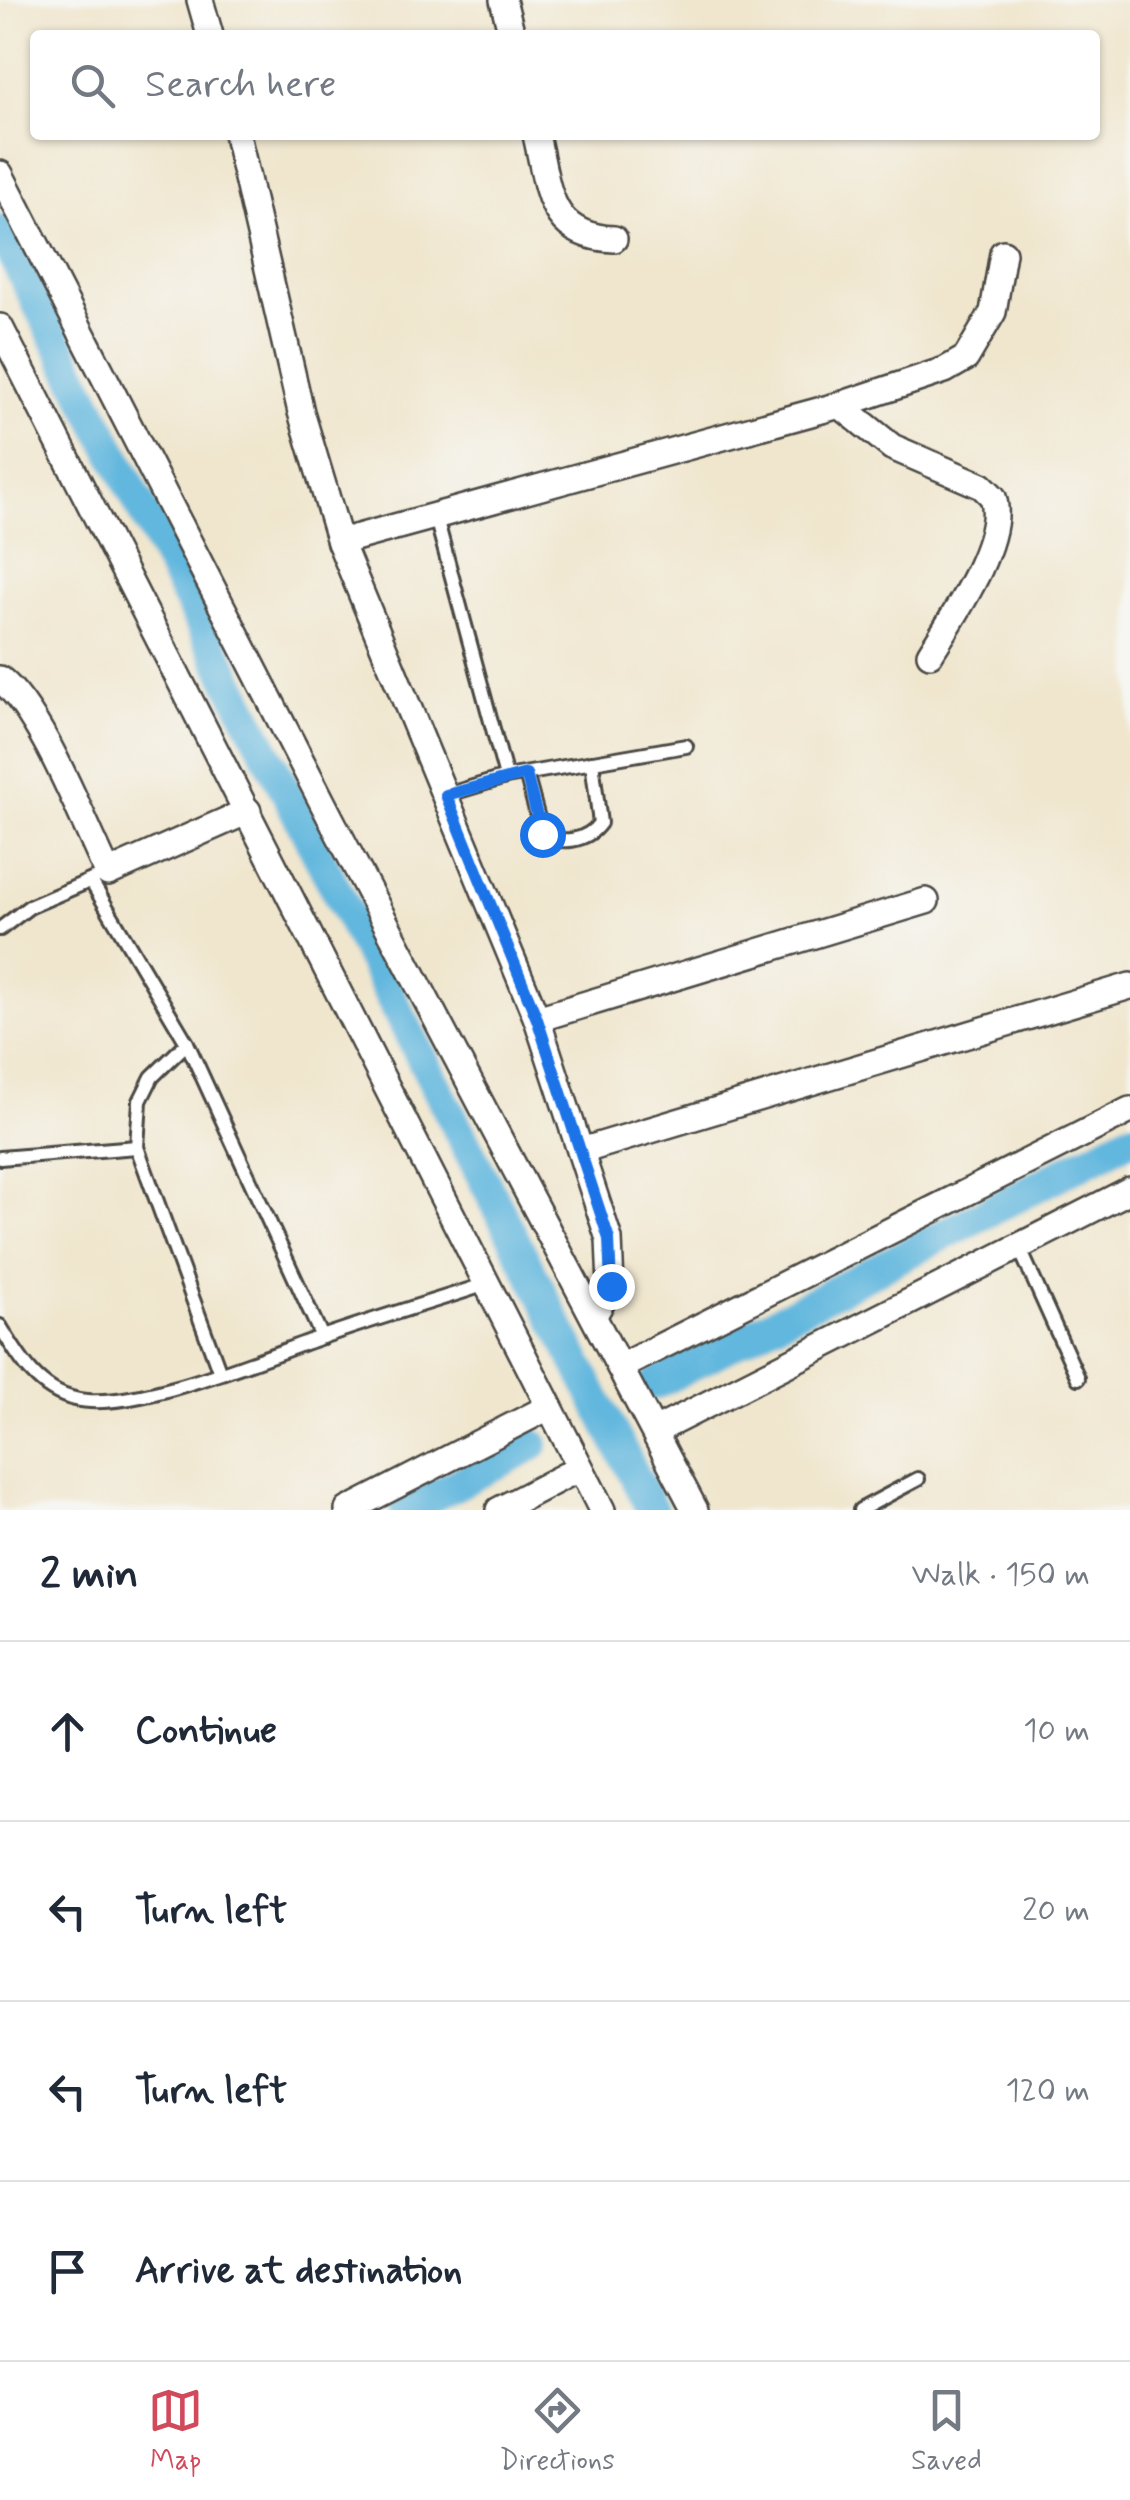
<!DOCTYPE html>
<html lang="en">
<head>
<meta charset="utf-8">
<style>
	body { margin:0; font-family:Mynerve,sans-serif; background:#f2f2f3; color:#1f2937 }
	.stop { position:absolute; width:30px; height:30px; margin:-22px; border:8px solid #1a73e8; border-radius:50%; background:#fff }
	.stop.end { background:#1a73e8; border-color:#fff; box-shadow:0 2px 10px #0008 }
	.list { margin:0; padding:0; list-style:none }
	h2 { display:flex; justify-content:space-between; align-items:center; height:130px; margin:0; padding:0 40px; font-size:42px }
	h2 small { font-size:32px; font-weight:400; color:#747a83 }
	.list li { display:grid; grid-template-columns:65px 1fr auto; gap:30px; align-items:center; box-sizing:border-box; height:180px; padding:0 40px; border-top:2px solid #e0e1e3 }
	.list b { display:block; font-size:38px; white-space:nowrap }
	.list em { font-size:32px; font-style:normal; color:#747a83 }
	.icon { flex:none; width:55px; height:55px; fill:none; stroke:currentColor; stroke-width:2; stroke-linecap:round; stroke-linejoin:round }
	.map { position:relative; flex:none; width:1130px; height:1510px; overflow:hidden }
	.search { position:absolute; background:#fff; box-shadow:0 2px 8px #0004; left:30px; right:30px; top:30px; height:110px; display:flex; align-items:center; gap:25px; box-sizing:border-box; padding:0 35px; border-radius:10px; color:#747a83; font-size:38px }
	.sheet { height:850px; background:#fff }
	nav { display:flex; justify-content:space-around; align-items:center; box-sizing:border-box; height:140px; border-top:2px solid #e0e1e3; background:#fff; font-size:28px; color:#747a83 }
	nav a { display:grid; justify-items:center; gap:5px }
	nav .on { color:#d1495b }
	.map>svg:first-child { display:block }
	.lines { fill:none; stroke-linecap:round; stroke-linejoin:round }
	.canal { stroke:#62b7de; stroke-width:32 }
	.lane-casing { stroke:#494743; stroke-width:18 }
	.street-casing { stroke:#494743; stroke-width:30 }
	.lane { stroke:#fff; stroke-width:12 }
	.street { stroke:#fff; stroke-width:25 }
	.route { stroke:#1a73e8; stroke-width:12 }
</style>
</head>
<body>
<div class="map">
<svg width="1130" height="1510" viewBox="0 0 1130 1510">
	<rect width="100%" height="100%" fill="#f6f6f2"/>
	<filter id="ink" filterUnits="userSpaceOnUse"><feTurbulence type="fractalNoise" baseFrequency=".01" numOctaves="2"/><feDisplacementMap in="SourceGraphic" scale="20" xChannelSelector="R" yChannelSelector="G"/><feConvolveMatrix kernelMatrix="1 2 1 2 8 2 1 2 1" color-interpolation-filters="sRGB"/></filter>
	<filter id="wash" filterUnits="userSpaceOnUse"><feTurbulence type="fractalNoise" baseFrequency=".0048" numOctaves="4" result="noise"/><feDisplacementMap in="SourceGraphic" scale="40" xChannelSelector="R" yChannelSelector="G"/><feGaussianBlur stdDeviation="2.25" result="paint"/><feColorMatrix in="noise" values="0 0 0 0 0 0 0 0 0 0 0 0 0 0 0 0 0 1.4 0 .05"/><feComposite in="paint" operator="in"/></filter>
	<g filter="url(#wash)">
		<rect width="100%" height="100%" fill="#f0e6ce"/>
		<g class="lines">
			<g class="canal">
				<path d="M0 230 652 1510"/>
				<path d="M655 1384 1130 1138"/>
				<path d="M406 1510 533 1445"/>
			</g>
		</g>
	</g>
	<g filter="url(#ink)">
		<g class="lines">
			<g class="lane-casing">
				<g id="lane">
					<path d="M435 514 506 777 446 795"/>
					<path d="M526 774 542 833C561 846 587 841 600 823L592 762"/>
					<path d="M506 777 686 746"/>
					<path d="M91 881 187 1043 322 1337"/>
					<path d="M0 929 29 907 94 879"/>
					<path d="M187 1043 152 1077 140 1101 137 1147 220 1373"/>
					<path d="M0 1158 137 1147"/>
					<path d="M1019 1247 1078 1378"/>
					<path d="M0 1326C18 1356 37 1390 75 1399 132 1413 261 1358 319 1338 374 1319 431 1302 487 1284"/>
					<path d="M860 1510 918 1479"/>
				</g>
			</g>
			<g class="street-casing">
				<g id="street">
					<path d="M200 0 210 35"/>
					<path d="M503 0 512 35"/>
					<path d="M237 135 301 412 340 542 537 1019 609 1239 611 1286 594 1315"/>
					<path d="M536 135C549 189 547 236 614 239"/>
					<path d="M0 174 334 825 695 1510"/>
					<path d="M0 327 602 1510"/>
					<path d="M840 405 892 447 982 486 993 497C1007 538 953 617 930 654"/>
					<path d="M340 542 840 405 945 370 966 358 993 312 1003 253"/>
					<path d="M0 679C42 712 83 822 108 873L248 811"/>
					<path d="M537 1019 926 901"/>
					<path d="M581 1151 1130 986"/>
					<path d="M620 1367 1130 1110"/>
					<path d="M655 1431 1130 1190"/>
					<path d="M348 1510 549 1407"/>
					<path d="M499 1510 580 1468"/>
				</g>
			</g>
			<use href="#lane" class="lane"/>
			<use href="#street" class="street"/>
		</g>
	</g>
	<g class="lines" filter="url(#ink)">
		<path class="route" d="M542 834 526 774 446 795 537 1019 609 1239 611 1286"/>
	</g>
</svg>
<div class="stop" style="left:542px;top:834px"></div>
<div class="stop end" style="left:611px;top:1286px"></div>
<div class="search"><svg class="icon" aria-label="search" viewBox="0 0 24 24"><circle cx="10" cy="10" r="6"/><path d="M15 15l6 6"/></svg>Search here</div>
</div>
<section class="sheet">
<h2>2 min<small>Walk · 150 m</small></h2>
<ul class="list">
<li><svg class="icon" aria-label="ahead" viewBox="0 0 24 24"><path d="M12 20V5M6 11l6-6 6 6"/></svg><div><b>Continue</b></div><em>10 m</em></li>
<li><svg class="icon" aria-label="left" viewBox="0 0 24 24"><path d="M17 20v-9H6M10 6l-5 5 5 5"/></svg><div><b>Turn left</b></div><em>20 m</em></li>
<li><svg class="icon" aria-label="left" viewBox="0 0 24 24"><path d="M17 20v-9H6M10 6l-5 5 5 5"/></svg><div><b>Turn left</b></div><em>120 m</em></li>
<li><svg class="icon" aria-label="arrive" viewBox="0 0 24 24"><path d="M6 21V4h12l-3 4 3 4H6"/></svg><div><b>Arrive at destination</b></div></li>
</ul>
</section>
<nav>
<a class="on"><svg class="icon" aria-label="map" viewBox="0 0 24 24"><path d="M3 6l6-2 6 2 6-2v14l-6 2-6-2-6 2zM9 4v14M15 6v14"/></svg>Map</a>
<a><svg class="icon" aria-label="directions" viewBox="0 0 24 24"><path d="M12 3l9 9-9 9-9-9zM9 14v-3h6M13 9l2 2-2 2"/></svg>Directions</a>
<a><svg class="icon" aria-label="saved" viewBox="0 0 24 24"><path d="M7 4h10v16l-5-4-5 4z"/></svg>Saved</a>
</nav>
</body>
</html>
